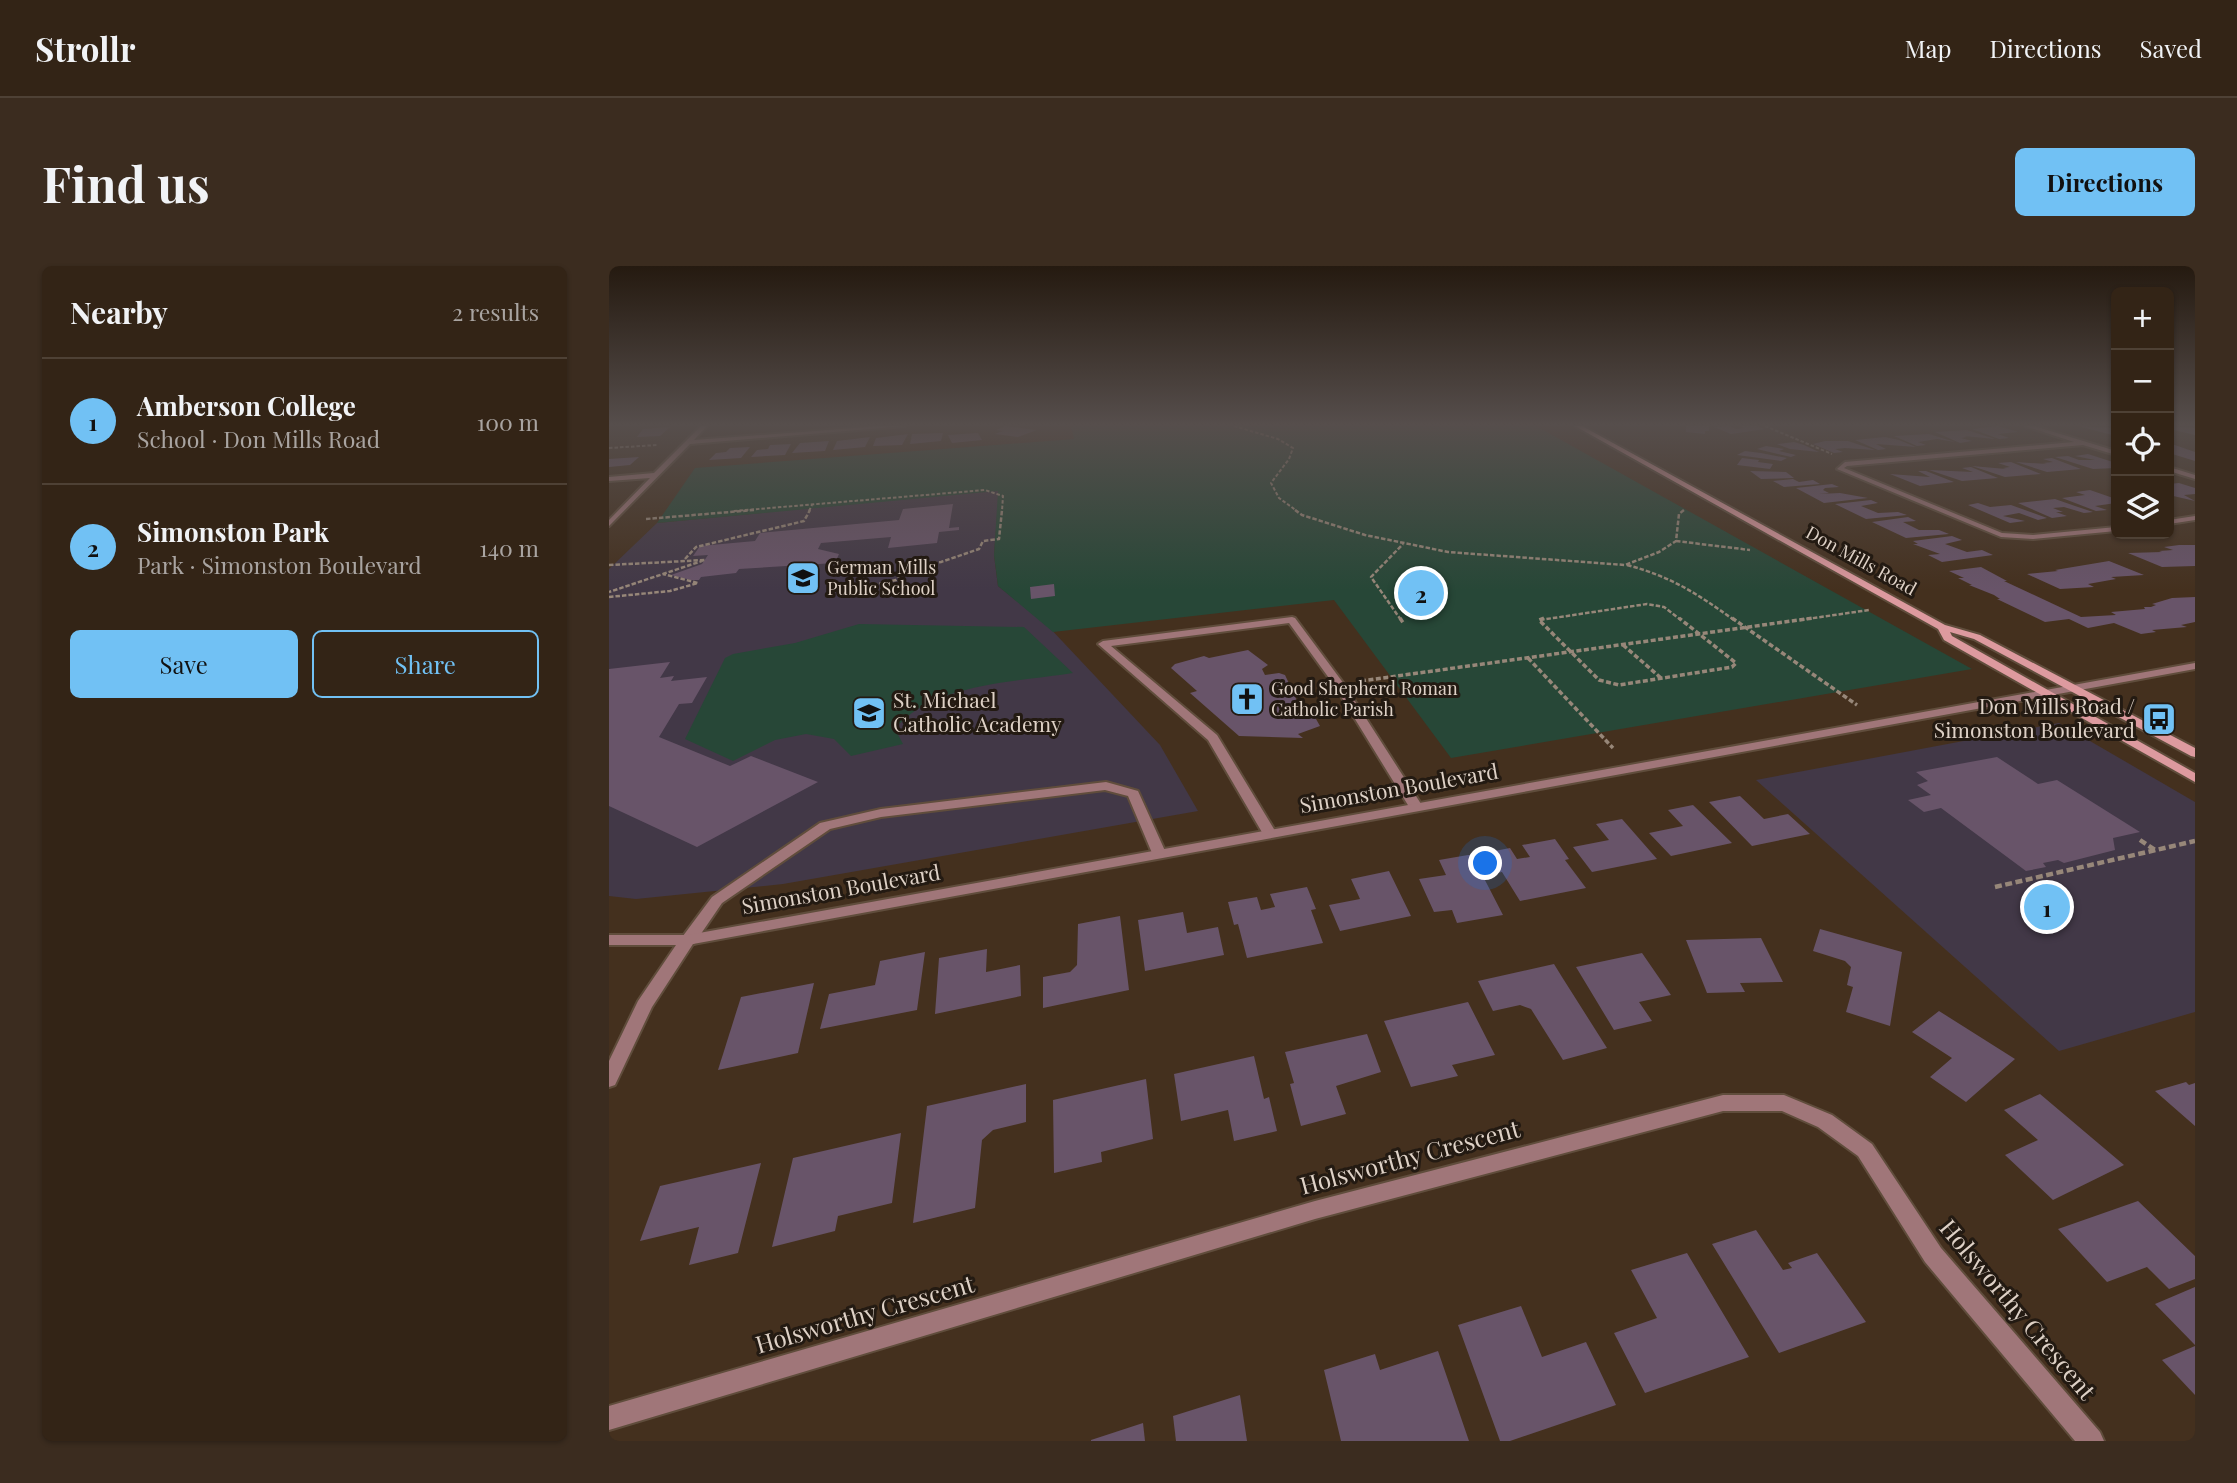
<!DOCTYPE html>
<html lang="en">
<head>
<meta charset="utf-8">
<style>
	body { margin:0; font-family:"Playfair Display",serif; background:#3b2c1f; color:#f1f3f6 }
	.controls { position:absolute; right:21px; top:21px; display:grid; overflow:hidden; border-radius:10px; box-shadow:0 2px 5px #0004 }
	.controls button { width:63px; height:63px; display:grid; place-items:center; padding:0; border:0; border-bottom:2px solid #4e4135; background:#332416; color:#f1f3f6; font:35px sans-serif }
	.you { position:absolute; left:877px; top:598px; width:24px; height:24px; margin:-18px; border:5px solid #fff; border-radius:50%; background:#1a73e8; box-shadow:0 0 0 10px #1a73e833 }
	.badge { display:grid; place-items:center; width:46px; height:46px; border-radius:50%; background:#71c1f4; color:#111; font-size:23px; font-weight:700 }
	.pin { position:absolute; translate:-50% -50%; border:4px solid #fff; box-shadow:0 2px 7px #0006 }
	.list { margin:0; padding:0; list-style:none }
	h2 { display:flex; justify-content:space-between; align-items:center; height:91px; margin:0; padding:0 28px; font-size:30px }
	h2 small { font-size:23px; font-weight:400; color:#a9a4a1 }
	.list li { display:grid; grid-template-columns:46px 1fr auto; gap:21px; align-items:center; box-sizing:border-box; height:126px; padding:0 28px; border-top:2px solid #4e4135 }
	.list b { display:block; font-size:26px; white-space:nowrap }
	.list p { margin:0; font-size:23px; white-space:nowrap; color:#a9a4a1 }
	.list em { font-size:23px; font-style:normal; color:#a9a4a1 }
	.actions { display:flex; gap:14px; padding:21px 28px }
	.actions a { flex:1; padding:16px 0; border:2px solid #71c1f4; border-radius:10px; text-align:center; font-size:24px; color:#71c1f4 }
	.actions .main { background:#71c1f4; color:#111 }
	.icon { flex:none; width:38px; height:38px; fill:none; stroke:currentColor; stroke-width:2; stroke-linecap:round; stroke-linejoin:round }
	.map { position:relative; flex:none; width:1586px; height:1175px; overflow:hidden; border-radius:10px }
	header { display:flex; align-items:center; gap:42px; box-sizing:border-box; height:98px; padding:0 35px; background:#332416; border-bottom:2px solid #4e4135 }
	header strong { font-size:33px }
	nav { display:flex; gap:38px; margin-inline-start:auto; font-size:24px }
	.intro { display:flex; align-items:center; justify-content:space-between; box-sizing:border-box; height:168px; padding:0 42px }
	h1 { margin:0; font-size:49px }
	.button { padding:18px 32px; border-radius:10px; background:#71c1f4; color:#111; font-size:24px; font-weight:700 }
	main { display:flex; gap:42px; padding:0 42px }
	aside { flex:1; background:#332416; border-radius:10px; box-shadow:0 2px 5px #0004 }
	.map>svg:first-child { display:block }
	.education { fill:#423847 }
	.green { fill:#274737 }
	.building { fill:#685469 }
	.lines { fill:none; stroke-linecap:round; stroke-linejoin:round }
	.lane-casing { stroke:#604d3c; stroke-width:4 }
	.street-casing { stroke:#604d3c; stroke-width:4 }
	.secondary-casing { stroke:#604d3c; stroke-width:4 }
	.path-far3 { stroke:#978779; stroke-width:2; stroke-dasharray:3.5 2; stroke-linecap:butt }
	.path-far2 { stroke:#978779; stroke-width:2.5; stroke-dasharray:4.5 2; stroke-linecap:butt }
	.path-far1 { stroke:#978779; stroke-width:3.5; stroke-dasharray:5 2.5; stroke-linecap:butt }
	.path { stroke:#978779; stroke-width:4.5; stroke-dasharray:7 3.5; stroke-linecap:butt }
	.lane { fill:#a07679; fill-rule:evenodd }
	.street { fill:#a07679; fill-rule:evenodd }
	.secondary { fill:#dd9a9f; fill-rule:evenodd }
	.labels { text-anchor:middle; stroke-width:6; stroke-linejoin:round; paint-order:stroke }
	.far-street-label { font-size:18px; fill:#ded1c6; stroke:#231a12 }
	.far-poi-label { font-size:18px; fill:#ded1c6; stroke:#231a12; text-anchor:start }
	.poi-label { font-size:21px; fill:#ded1c6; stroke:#231a12; text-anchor:start }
	.street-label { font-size:21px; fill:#ded1c6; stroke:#231a12 }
	.near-street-label { font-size:24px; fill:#ded1c6; stroke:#231a12 }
</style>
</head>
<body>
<header>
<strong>Strollr</strong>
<nav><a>Map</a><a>Directions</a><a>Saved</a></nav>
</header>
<div class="intro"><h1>Find us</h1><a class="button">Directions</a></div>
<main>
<aside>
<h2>Nearby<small>2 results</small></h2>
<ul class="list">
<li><span class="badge">1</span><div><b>Amberson College</b><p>School · Don Mills Road</p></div><em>100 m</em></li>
<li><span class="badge">2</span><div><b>Simonston Park</b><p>Park · Simonston Boulevard</p></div><em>140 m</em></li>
</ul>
<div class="actions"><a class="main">Save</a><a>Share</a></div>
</aside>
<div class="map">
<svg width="1586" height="1175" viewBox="0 0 1586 1175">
	<rect width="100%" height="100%" fill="#44301e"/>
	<g class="education">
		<path d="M390 224 385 289 389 320 438 359 551 479 589 545 174 618 27 633 0 630V303L48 257Z"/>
		<path d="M1450 457 1586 536V746L1450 785 1147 514Z"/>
	</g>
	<g class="green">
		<path d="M462 160H927L1363 403 842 492 725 334 444 366 389 320 385 289 389 225 48 257 86 202 465 173Z"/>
		<path d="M250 358 415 361 464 407C409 416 323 417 286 463L294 478 242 490 225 473 197 468 166 474 124 495 76 473 116 392 124 388 186 377Z"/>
	</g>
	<g class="building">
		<path d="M397 160 412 162 428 164 409 171 386 168 394 165 387 164Z"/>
		<path d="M1077 160H1100V165H1096V168L1077 166Z"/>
		<path d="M1120 160 1127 163 1135 162 1130 160H1148L1156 163 1122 168 1105 161Z"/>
		<path d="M1389 160 1409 166 1389 168 1400 172 1390 173 1363 163Z"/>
		<path d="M1469 160 1504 162H1507V170Z"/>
		<path d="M1560 160 1586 162V169L1560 163Z"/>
		<path d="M61 161 51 170 28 171 34 163Z"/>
		<path d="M1358 164 1386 173 1355 170 1358 171 1352 172 1363 175 1351 177 1326 166Z"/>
		<path d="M334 167 332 175 301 178 303 168Z"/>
		<path d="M369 167 373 174 343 177 339 169Z"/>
		<path d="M299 168 293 179 264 180 267 172Z"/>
		<path d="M1320 168 1346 176 1328 173 1309 176 1317 179 1308 180 1285 170Z"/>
		<path d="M261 171 256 181 224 184 228 175Z"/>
		<path d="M1276 171 1290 174 1307 181 1267 178 1277 183 1269 184 1246 174Z"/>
		<path d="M220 175 216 185 183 187 191 177Z"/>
		<path d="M1216 175H1239L1266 184 1236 182 1226 183 1234 186 1225 187 1204 178Z"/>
		<path d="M1185 176 1195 179 1210 186 1181 183 1168 178Z"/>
		<path d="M1560 177 1586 186V195L1560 187Z"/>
		<path d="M182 178 176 189 142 191 148 184 159 183 161 179Z"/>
		<path d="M1157 180 1175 183 1170 185 1187 189 1182 191 1148 183Z"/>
		<path d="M141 181 132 192 100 194 107 187 117 186 121 182Z"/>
		<path d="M1136 185 1152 187 1178 192 1172 195 1128 189Z"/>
		<path d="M1479 188 1507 197V202L1484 203 1446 191 1459 190 1470 194H1486L1466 190Z"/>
		<path d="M30 191 21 199 0 201V193Z"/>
		<path d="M1133 192 1150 194 1149 196 1164 198 1161 203 1128 199Z"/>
		<path d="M1443 192 1472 203 1438 206 1407 196 1438 198 1434 197 1444 196 1434 193Z"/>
		<path d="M1402 196 1432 208 1396 211 1363 200 1397 203 1394 202 1401 201 1389 197Z"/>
		<path d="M1362 201 1389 212 1353 215 1320 204 1364 206 1353 202Z"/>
		<path d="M1141 205 1177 206 1185 212 1152 213Z"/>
		<path d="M1309 205H1317L1345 216 1311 220 1281 208 1321 211Z"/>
		<path d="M1184 213 1190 216 1204 214 1211 218 1175 221 1164 215Z"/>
		<path d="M1223 218 1230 221 1216 222 1214 224 1220 227 1210 228 1231 227 1259 232 1215 237 1187 222Z"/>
		<path d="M1560 218 1570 217 1586 222V228L1575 229 1586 235 1560 229Z"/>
		<path d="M1481 224 1507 233V237L1486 240 1498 244 1487 245 1453 232 1476 229 1467 226Z"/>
		<path d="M1446 233 1466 240 1484 246 1475 247 1455 241 1444 242 1454 246H1447L1458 250 1443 252 1409 237Z"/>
		<path d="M1262 234 1269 237 1252 240 1269 247 1289 246 1298 249 1257 253 1226 238Z"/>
		<path d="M1369 237 1381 241 1402 239 1438 252 1429 254 1410 247 1394 250 1416 255 1401 257 1359 239Z"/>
		<path d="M344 238 340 262 350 261V264L330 266 328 277 279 282 282 271 212 277 209 283 230 288 226 297 130 303 127 307 92 311 90 314H82L62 309 93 298 99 289 84 290 91 280 146 275 151 267 290 254 294 243Z"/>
		<path d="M1299 251 1307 255 1294 256 1310 264H1330L1340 268 1297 272 1263 256Z"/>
		<path d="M1343 270 1353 274 1336 278 1358 286 1373 284 1384 289 1333 296 1319 289 1331 288 1304 278H1309L1304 275Z"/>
		<path d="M1570 279H1586V300L1553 301 1519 287 1553 286 1550 285 1564 284 1555 281Z"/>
		<path d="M1500 295 1535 309 1502 311 1507 313 1479 318 1485 321 1451 323 1418 308 1449 305 1446 304Z"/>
		<path d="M1372 301 1398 315H1395L1472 351 1507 349 1502 346 1536 343 1535 341H1542L1547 339 1543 338 1563 332 1586 331V356L1572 359 1578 361 1543 364 1547 366 1532 368 1505 357 1479 362 1460 353 1436 356 1388 333H1391L1385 329 1360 319H1363L1349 312H1355L1340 305Z"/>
		<path d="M445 318 446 330 422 333 421 321Z"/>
		<path d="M639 384 659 399 653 403 656 409 670 407 676 409 691 441 699 439 711 460 689 468 694 472 630 470 581 427 588 425 562 402 566 398 595 390 600 392Z"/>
		<path d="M61 396 51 412 65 410 62 415 98 411 83 437 70 438 50 471 121 500 142 490 209 516 88 581 0 540V403Z"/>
		<path d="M1388 491 1429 518 1448 514 1531 566 1504 572 1506 584 1455 597 1449 594 1434 597 1437 601 1417 605 1332 542 1315 546 1299 534 1322 529 1308 519 1319 515 1307 506Z"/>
		<path d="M1131 530 1155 553 1179 548 1201 568 1143 580 1100 536Z"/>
		<path d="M1084 539 1123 577 1062 590 1040 567 1074 560 1059 544Z"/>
		<path d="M1013 553 1048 593 983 606 964 581 1000 574 987 558Z"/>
		<path d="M946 573 960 593 956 594 977 622 911 635 893 606 888 607 875 587 901 582 908 593 921 591 913 579Z"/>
		<path d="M859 589H863L894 649 848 657 843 644 825 646 810 613 837 609 830 594Z"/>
		<path d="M780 605 802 650 731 665 720 639 751 633 742 613Z"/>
		<path d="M698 621 707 643 702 644 714 677 638 692 629 658 625 659 619 636 648 631 652 644 666 641 661 628Z"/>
		<path d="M574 646 578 667 609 661 615 689 536 705 529 654Z"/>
		<path d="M511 650 520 724 434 742V711L461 706 468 699 469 658Z"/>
		<path d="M1211 663 1293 686 1281 760 1237 746 1244 721 1238 719 1242 701 1236 695 1204 685Z"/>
		<path d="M1152 672 1174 716 1131 717 1136 726 1098 727 1077 674Z"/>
		<path d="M378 683 377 706 411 699 412 730 326 748 330 692Z"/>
		<path d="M316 686 308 744 211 763 220 728 266 719 271 695Z"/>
		<path d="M1033 687 1062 729 1030 736 1043 755 1005 764 967 701Z"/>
		<path d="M945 698 953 711 998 782 954 794 922 743 911 739 884 745 869 715Z"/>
		<path d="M205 717 189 787 109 804 132 731Z"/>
		<path d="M859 736 886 789 843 799 849 810 802 821 775 755Z"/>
		<path d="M1330 745 1406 793 1357 836 1321 811 1343 792 1303 766Z"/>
		<path d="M758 768 772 806 727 820 737 848 692 860 681 818 685 817 676 786Z"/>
		<path d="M645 790 655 833 660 831 668 865 625 875 619 844 572 855 565 808Z"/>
		<path d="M537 813 544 873 492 886 493 896 445 907 444 834Z"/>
		<path d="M1577 816 1580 819 1586 817V860L1546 825Z"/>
		<path d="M417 818V856L384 864 373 874 366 942 304 957 318 840Z"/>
		<path d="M1431 828 1515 899 1444 934 1396 889 1429 874 1395 844Z"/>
		<path d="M292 867 283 937 229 950 226 965 163 981 184 892Z"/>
		<path d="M152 897 129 987 80 999 90 961 31 975 51 920Z"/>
		<path d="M1529 935 1586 990V1013L1560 1023 1538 1001 1498 1016 1449 963Z"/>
		<path d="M1147 964 1174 1004 1183 1002 1179 997 1208 987 1257 1056 1170 1087 1103 978Z"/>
		<path d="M1078 987 1140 1091 1036 1127 1005 1067 1048 1052 1022 1004Z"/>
		<path d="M1586 1021V1079L1546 1038Z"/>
		<path d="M912 1040 933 1091 977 1076 1007 1139 901 1175H891L849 1059Z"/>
		<path d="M1586 1080V1129L1553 1094Z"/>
		<path d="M829 1085 860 1175H732L715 1104 766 1088 771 1104Z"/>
		<path d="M631 1129 638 1175H567L564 1150Z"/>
		<path d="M534 1157 536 1175H482V1174Z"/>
	</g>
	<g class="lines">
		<g class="lane-casing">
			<g id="lane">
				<path d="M683 351 686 352 735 418 814 541 812 544H802L725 419 680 357 502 380 608 469 668 568 661 572 654 568 599 474 489 378 494 375Z"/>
				<path d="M497 516 529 525 557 587 555 590H545L543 587 519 530 496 524 272 551 221 563 113 637 85 678H73L71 674 103 631 211 557 272 543Z"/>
			</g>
		</g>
		<g class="street-casing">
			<g id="street">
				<path d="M92 160H98L85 174 272 160H296L81 178 0 260V254L41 212 0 215V211L45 207Z"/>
				<path d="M1416 160H1425L1507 185V189L1474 179 1238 200 1235 202 1393 267 1424 269 1507 261V265L1424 273 1392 271 1228 203 1236 196 1465 176Z"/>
				<path d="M1560 201 1586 209V213L1560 205Z"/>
				<path d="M1586 250V254L1560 258V254Z"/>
				<path d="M1586 397V403L84 678 43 741 6 819 0 821V795L29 735 67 679H0V669H79Z"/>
				<path d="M1114 829H1175L1223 849 1263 878 1332 982 1491 1166 1495 1175H1466L1316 996 1249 890 1209 861 1173 845H1114L706 953 0 1164V1140L706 935Z"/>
			</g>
		</g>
		<g class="secondary-casing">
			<path id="secondary" d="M966 160H973L1336 359 1371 369 1586 482V491L1582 490 1365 373 1341 366 1343 370 1586 507V516L1335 374 1329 363Z"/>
		</g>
		<g class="path-far3">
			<path d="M625 160 669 173 684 182 680 193 662 217 670 232 688 245"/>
			<path d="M1156 160 1223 188"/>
			<path d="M0 182 48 179"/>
			<path d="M125 245 376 224 394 230 393 245"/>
			<path d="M200 245 203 239"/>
		</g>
		<g class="path-far2">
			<path d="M686 244 693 249 756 269 839 286 1016 299 1050 286 1067 275 1070 248 1075 244"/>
			<path d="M37 253 145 244"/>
			<path d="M1067 275 1141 284"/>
			<path d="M76 293 87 281 195 255 201 244"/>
			<path d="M0 299 96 294 0 326"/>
			<path d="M1018 299C1063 311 1087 327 1125 354"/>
			<path d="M264 319 287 314 311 298 332 296 370 283 374 275 390 273 393 244"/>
			<path d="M0 331 61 325 89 317 54 308"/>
			<path d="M792 354 762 311 794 278"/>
			<path d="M931 354 1038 338 1055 341 1072 354"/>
			<path d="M1191 354 1260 344"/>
		</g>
		<g class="path-far1">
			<path d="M791 352 795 358"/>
			<path d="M935 352 930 354 990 414 1010 419 1123 401 1127 397 1070 352"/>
			<path d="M1123 352 1248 439"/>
			<path d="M1014 379 1052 412"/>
			<path d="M919 392 1004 482"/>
			<path d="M752 415 1204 352"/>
		</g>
		<g class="path">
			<path d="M1531 574 1546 584"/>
			<path d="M1386 621 1586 575"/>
		</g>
		<use href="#lane" class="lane"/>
		<use href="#street" class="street"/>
		<use href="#secondary" class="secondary"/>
	</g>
	<linearGradient id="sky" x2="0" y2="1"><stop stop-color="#251a10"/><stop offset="0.49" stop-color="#564e4c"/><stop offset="1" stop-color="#564e4c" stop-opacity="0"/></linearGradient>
	<rect width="1586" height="324" fill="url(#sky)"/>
	<defs>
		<g id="school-square" transform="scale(1.75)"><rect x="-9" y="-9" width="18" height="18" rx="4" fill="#71c1f4" stroke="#231a12"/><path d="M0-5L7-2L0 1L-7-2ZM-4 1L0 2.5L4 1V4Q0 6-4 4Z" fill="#111"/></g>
		<g id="church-square" transform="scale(1.75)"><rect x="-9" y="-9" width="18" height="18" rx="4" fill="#71c1f4" stroke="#231a12"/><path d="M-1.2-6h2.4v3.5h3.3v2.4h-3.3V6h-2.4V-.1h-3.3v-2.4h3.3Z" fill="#111"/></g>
		<g id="bus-square" transform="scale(1.75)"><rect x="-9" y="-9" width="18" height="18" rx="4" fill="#71c1f4" stroke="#231a12"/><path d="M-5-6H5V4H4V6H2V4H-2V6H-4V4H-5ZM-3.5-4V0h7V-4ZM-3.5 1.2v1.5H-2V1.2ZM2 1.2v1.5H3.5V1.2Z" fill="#111"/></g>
	</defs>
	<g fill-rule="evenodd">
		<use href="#school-square" x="194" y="312"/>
		<use href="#church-square" x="638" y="433"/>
		<use href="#school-square" x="260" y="447"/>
		<use href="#bus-square" x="1550" y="453"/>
	</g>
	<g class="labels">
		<g class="far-street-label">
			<text transform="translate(1252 295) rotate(29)" y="6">Don Mills Road</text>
		</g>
		<g class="far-poi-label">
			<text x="218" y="308">German Mills<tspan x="218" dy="21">Public School</tspan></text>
			<text x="662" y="429">Good Shepherd Roman<tspan x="662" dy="21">Catholic Parish</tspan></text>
		</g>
		<g class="poi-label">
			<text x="284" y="442">St. Michael<tspan x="284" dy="24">Catholic Academy</tspan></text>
			<text x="1526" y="448" text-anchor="end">Don Mills Road /<tspan x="1526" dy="24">Simonston Boulevard</tspan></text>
		</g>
		<g class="street-label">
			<text transform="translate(790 523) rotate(-10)" y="7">Simonston Boulevard</text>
			<text transform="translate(232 624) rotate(-10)" y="7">Simonston Boulevard</text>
		</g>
		<g class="near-street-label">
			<text transform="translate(801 892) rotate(-15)" y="8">Holsworthy Crescent</text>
			<text transform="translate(1408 1044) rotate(50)" y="8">Holsworthy Crescent</text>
			<text transform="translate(256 1049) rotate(-16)" y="8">Holsworthy Crescent</text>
		</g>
	</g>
</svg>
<div class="controls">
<button>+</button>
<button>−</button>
<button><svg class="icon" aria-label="locate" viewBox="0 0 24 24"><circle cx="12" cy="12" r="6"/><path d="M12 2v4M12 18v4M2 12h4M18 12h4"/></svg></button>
<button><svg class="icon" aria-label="layers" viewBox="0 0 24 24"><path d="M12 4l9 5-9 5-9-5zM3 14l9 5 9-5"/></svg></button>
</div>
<div class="you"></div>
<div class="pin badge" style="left:1438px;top:641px">1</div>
<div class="pin badge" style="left:812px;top:327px">2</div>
</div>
</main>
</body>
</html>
